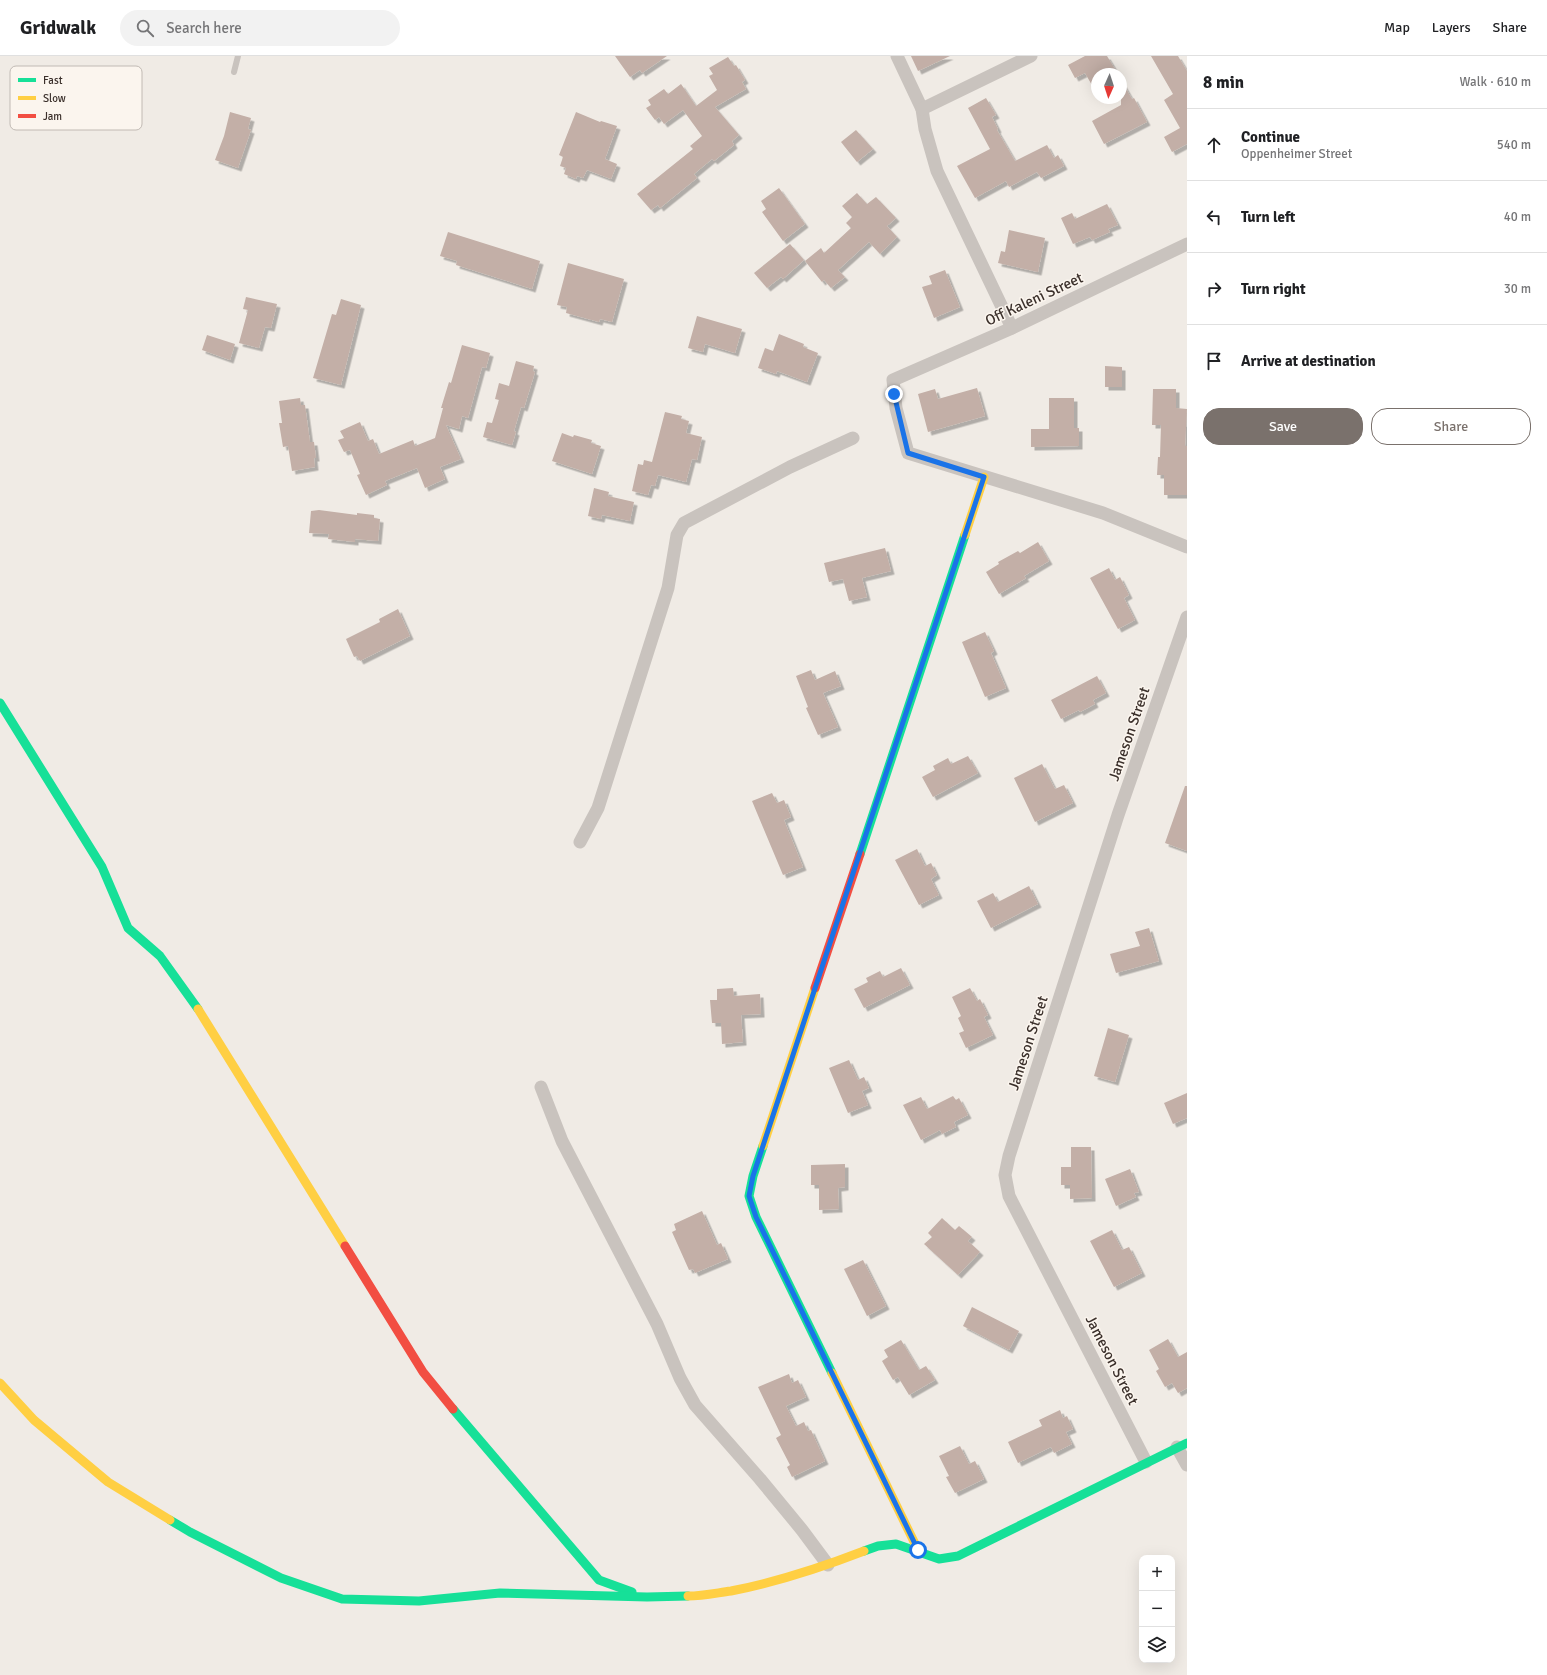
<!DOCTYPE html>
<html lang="en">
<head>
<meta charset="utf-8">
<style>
	body { margin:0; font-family:Signika,sans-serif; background:#f2f2f2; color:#202124 }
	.controls { position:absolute; right:12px; bottom:12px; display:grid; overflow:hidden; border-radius:8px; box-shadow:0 4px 16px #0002 }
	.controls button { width:36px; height:36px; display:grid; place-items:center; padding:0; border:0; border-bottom:1px solid #e0e0e0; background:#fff; color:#202124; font:20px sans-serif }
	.compass { position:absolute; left:1091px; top:12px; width:36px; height:36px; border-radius:50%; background:#fff; box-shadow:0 4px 16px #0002; rotate:183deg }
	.stop { position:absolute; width:12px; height:12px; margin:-9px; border:3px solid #1a73e8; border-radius:50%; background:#fff }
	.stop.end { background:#1a73e8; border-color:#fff; box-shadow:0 1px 4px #0008 }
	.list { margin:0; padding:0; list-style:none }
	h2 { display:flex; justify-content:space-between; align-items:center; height:52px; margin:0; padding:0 16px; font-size:17px }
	h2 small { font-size:13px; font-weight:400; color:#757577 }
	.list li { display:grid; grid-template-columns:26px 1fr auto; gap:12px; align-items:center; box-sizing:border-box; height:72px; padding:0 16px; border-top:1px solid #e0e0e0 }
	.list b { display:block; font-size:15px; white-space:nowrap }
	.list p { margin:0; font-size:13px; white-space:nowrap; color:#757577 }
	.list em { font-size:13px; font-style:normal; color:#757577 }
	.actions { display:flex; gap:8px; padding:12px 16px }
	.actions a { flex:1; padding:9px 0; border:1px solid #7a716c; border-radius:16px; text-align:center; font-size:14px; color:#7a716c }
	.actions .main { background:#7a716c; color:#fff }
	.icon { flex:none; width:22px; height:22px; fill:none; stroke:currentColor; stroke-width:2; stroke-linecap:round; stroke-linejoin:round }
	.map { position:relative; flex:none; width:1187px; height:1619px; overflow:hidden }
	header { display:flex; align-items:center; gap:24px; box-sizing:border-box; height:56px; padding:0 20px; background:#fff; border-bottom:1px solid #e0e0e0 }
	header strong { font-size:19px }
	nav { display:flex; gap:22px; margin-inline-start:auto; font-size:14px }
	.search { width:280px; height:36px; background:#f2f2f2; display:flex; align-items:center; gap:10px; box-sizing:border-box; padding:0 14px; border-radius:22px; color:#757577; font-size:15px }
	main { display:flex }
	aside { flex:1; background:#fff }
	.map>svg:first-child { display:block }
	.building { fill:#c3afa7; filter:url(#shadow) }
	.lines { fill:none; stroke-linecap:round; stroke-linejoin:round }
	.lane { stroke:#c9c3be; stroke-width:6 }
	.street { stroke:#c9c3be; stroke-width:13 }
	.fast { stroke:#16e098; stroke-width:9 }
	.slow { stroke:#ffcf43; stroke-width:9 }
	.jam { stroke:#f24e42; stroke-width:9 }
	.route { stroke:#1a73e8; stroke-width:5 }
	.labels { text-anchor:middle; stroke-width:3; stroke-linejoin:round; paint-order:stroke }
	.street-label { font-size:15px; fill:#3b302b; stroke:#fbf5ee }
	.key { fill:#fbf5ee; stroke:#c1bab4; stroke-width:1 }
	.key-label { font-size:11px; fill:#3b302b }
</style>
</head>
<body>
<header>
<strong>Gridwalk</strong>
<div class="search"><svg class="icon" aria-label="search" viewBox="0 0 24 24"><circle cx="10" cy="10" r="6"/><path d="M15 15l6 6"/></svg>Search here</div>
<nav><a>Map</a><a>Layers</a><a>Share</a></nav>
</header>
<main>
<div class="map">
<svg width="1187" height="1619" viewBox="0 0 1187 1619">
	<defs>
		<filter id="shadow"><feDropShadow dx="3.5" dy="3.5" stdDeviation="0" flood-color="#0004"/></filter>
	</defs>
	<rect width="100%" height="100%" fill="#f0ebe5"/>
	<g class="building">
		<path d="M615 0H667L642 17 640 14 630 21Z"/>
		<path d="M911 0H950L918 15Z"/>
		<path d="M1085 0H1107L1118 18H1097V38L1085 17 1075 22 1068 9Z"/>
		<path d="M1151 0H1178L1187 15V88L1172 96 1164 81 1180 72 1164 44 1173 38Z"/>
		<path d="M728 1 734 10 736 9 745 24 742 26 746 33 715 51 739 79 732 85 734 89 714 105 712 103 694 118 697 122 660 152 658 149 651 154 637 138 693 93 690 90 702 80 683 54 664 68 659 61 655 64 646 52 651 49 648 44 664 33 668 38 681 28 696 50 717 34 709 20 713 18 709 12Z"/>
		<path d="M1121 24 1132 43 1134 42 1147 66 1104 88 1092 65 1121 49Z"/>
		<path d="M986 42 996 59 992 61 998 73 997 74 1015 105 1047 89 1054 102 1058 99 1064 110 1041 122 1037 116 1009 131 1006 125 975 142 957 110 990 93 968 52Z"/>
		<path d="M230 56 251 62 248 73 251 74 238 112 215 104 224 80Z"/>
		<path d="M576 56 600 66 601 65 617 70 605 103 617 108 611 123 587 114 583 122 577 120 576 123 564 118 566 112 560 110 563 101 559 99Z"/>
		<path d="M856 74 873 93 857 106 841 86Z"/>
		<path d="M779 132 805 168 783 185 762 156 766 153 761 145Z"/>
		<path d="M857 137 867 148 876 141 896 162 887 170 897 181 880 198 869 186 838 214 845 221 831 232 824 224 822 226 805 205 821 192 824 197 851 172 846 167 852 161 842 150Z"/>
		<path d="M1107 148 1118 169 1108 173 1110 176 1092 184 1090 181 1073 188 1061 162 1072 157 1075 163Z"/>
		<path d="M1009 174 1045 182 1038 216 998 207 1001 195 1005 196Z"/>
		<path d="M448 176 540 205 532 233 456 209 457 205 440 200Z"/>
		<path d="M790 188 804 204 783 223 781 221 767 232 754 217Z"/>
		<path d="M568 207 624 223 612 266 600 263 599 266 566 257 567 251 557 249Z"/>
		<path d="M945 214 960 251 934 262 922 231 932 228 929 220Z"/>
		<path d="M246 241 277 248 271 272 265 271 259 292 239 287 248 254 243 253Z"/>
		<path d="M341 243 361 249 341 329 313 322 332 258 336 259Z"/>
		<path d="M697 260 742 273 735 297 705 288 703 296 688 292Z"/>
		<path d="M779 278 804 288 803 291 818 297 807 326 777 315 776 318 758 312 765 292 773 295Z"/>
		<path d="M207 279 235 288 230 304 202 294Z"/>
		<path d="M462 289 490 297 486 312 482 311 468 362 462 360 459 373 446 369 461 403 440 411 445 423 425 432 417 412 385 425 387 429 366 439 357 419 360 418 350 394 344 396 338 384 344 382 340 375 360 366 368 385 373 383 379 398 413 384 415 390 435 382 443 352H441L449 326 451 327Z"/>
		<path d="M516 305 534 310 533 315 535 316 524 352 521 351 514 375 516 376 512 389 483 381 487 366 492 367 499 344 495 343 499 327 509 330Z"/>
		<path d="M1105 310 1122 311V331H1105Z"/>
		<path d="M977 332 985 360 928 376 918 338 935 333 938 343Z"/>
		<path d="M1153 333H1176V352L1187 353 1185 390H1187V439H1164V419H1157L1158 401H1160L1161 369H1152Z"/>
		<path d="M300 342 301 349H305L310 386H314L316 402H314L315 411 292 415 288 390 283 391 279 367H282L279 345Z"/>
		<path d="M1049 342H1074V372H1079V390L1031 391V373H1049Z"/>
		<path d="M665 356 682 360 681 363 689 365 686 377 702 381 697 404 692 403 686 426 658 419 655 430 651 429 648 439 632 435 638 408 643 409 644 404 652 406Z"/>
		<path d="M562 377 573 381 574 379 592 384 591 387 601 390 592 418 552 405Z"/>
		<path d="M594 432 609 436 608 440 634 446 630 465 602 459 601 463 588 460Z"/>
		<path d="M319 454 357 459V457L374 459V462L380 463 378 485 355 483V486L328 483 329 478 309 477 311 455Z"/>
		<path d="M1038 486 1049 505 1024 520 1026 522 999 538 986 516 999 508 998 506 1018 495 1020 497Z"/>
		<path d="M885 492 891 515 862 522 867 541 849 545 843 523 829 526 824 507Z"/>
		<path d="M1109 512 1115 524 1120 521 1129 539 1124 542 1135 564 1118 573 1090 522Z"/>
		<path d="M398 553 410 580 360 605 357 600 354 601 346 583 380 566 379 563Z"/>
		<path d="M985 576 994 595 991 597 1006 632 985 641 962 586Z"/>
		<path d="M811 614 815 624 835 615 841 630 823 637 838 671 818 679 806 652 808 651 796 620Z"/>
		<path d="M1097 620 1106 637 1093 644 1095 648 1080 656 1079 654 1061 663 1051 644Z"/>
		<path d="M968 700 978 717 933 741 922 721 935 714 933 710 948 702 951 708Z"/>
		<path d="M1042 708 1055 733 1064 729 1073 747 1035 766 1014 722Z"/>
		<path d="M1185 730H1187V795L1165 787Z"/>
		<path d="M772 737 777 747 784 744 791 761 784 764 803 811 783 819 752 745Z"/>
		<path d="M917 793 925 810 931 807 937 819 931 823 939 839 919 849 895 804Z"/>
		<path d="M1029 830 1038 848 991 872 977 845 993 837 998 846Z"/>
		<path d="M1149 872 1159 905 1116 917 1110 898 1140 890 1135 876Z"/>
		<path d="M901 912 910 929 864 952 854 933 868 926 866 922 880 915 883 921Z"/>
		<path d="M733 932 734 940 760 938 761 958 741 959 743 986 722 988 721 967H712L710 944H717V933Z"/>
		<path d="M970 932 977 945 980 943 988 959 984 961 993 979 966 992 959 977 964 975 958 962 961 960 952 941Z"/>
		<path d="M1108 972 1129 979 1115 1026 1094 1020Z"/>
		<path d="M849 1004 858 1024 864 1021 869 1032 862 1035 868 1049 848 1057 829 1012Z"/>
		<path d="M1187 1037V1062L1173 1068 1164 1047Z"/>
		<path d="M953 1040 956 1044 959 1042 968 1059 954 1066 956 1071 942 1078 940 1074 921 1084 903 1049 921 1041 927 1053Z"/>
		<path d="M1071 1091H1091L1092 1142 1070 1143V1129H1061V1111H1071Z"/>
		<path d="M845 1108V1131L838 1132 839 1153 819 1154V1129H811V1109Z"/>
		<path d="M1130 1113 1139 1136 1134 1137 1136 1141 1116 1150 1105 1123Z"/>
		<path d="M702 1155 717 1189 721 1187 728 1203 695 1217 693 1213 689 1214 672 1176 676 1174 674 1168Z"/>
		<path d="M942 1162 955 1174 959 1170 972 1181 968 1185 980 1196 958 1219 924 1188 932 1181 928 1177Z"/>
		<path d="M1112 1174 1122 1194 1129 1191 1142 1217 1114 1231 1090 1185Z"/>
		<path d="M863 1204 886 1250 867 1260 844 1213Z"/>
		<path d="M972 1251 1019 1275 1009 1294 963 1270Z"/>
		<path d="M1168 1283 1178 1301 1187 1296V1332L1178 1337 1172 1327 1165 1331 1156 1315 1159 1313 1149 1294Z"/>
		<path d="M901 1284 919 1314 926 1310 935 1324 909 1339 898 1321 893 1324 882 1305 888 1301 884 1294Z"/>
		<path d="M789 1318 792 1327 798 1324 806 1341 786 1350 796 1370 804 1366 808 1375 811 1374 825 1405 792 1421 787 1411 790 1409 776 1382 781 1379 758 1331Z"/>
		<path d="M1060 1354 1063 1362 1067 1360 1073 1373 1066 1376 1072 1388 1054 1397 1051 1391 1018 1407 1008 1386 1042 1370 1039 1364Z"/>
		<path d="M960 1390 969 1408 975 1405 984 1423 955 1437 946 1421 949 1420 939 1400Z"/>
	</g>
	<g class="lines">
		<path class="lane" d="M234 16 238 0"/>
		<g class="street">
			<path d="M897 0 922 53 925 73 937 115 1012 272"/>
			<path d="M922 53 1031 0"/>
			<path d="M1187 188 1012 272 893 324 896 352 908 397 1103 457 1187 491"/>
			<path d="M580 786 598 752 668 532 677 479 684 467 790 411 853 382"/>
			<path d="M541 1031 562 1085 657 1268 680 1322 695 1349 760 1423 802 1474 828 1509"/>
			<path d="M1177 1391 1187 1409"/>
			<path d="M1146 1406 1009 1140 1005 1119 1009 1100 1118 759 1187 561"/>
		</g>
		<g class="fast">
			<path d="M0 647 102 811 128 872 160 900 198 953"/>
			<path d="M860 798 965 479"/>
			<path d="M763 1090 753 1120 749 1140 756 1161 832 1317"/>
			<path d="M453 1353 599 1524 632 1536"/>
			<path d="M170 1464 190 1476 281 1522 342 1543 419 1545 500 1537 647 1541 688 1540"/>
			<path d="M864 1495 878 1490 896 1488 939 1503 958 1500 1187 1387"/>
		</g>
		<g class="slow">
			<path d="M965 479 984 421"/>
			<path d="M198 953 345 1190"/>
			<path d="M763 1090 815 932"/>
			<path d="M832 1317 918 1494"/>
			<path d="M0 1327 34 1364 108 1426 170 1464"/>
			<path d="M688 1540C703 1540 716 1537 731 1535 777 1526 820 1512 864 1495"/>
		</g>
		<g class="jam">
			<path d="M815 932 860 798"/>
			<path d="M345 1190 423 1316 453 1353"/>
		</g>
	</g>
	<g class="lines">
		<path class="route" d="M894 338 908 397 984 421 753 1120 749 1140 756 1161 918 1494"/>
	</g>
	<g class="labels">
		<g class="street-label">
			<text transform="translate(1034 243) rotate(-25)" y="5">Off Kaleni Street</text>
			<text transform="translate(1129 678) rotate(-71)" y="5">Jameson Street</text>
			<text transform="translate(1028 987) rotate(-72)" y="5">Jameson Street</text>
			<text transform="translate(1112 1304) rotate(63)" y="5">Jameson Street</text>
		</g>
	</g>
	<rect x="10" y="10" width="132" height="64" rx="6" class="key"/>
	<rect x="18" y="22" width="18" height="4" fill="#16e098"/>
	<rect x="18" y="40" width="18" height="4" fill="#ffcf43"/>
	<rect x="18" y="58" width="18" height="4" fill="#f24e42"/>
	<g class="key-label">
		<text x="43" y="28">Fast</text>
		<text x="43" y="46">Slow</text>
		<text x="43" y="64">Jam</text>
	</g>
</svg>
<div class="controls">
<button>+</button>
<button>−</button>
<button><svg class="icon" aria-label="layers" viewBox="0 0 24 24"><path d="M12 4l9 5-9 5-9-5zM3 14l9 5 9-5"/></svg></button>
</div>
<svg class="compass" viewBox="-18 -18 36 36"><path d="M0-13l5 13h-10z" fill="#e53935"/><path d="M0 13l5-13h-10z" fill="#757577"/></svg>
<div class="stop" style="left:918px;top:1494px"></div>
<div class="stop end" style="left:894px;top:338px"></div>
</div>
<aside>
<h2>8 min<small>Walk · 610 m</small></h2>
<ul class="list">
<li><svg class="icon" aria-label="ahead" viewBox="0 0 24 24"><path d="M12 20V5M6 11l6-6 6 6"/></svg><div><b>Continue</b><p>Oppenheimer Street</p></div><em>540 m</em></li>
<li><svg class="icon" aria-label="left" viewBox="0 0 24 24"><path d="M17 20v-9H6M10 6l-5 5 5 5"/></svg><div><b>Turn left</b></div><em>40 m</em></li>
<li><svg class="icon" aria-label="right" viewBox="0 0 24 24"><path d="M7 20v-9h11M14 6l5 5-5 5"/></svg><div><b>Turn right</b></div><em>30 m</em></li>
<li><svg class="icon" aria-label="arrive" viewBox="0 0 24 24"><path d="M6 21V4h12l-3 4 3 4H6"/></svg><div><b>Arrive at destination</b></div></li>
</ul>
<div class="actions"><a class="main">Save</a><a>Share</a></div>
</aside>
</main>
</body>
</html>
